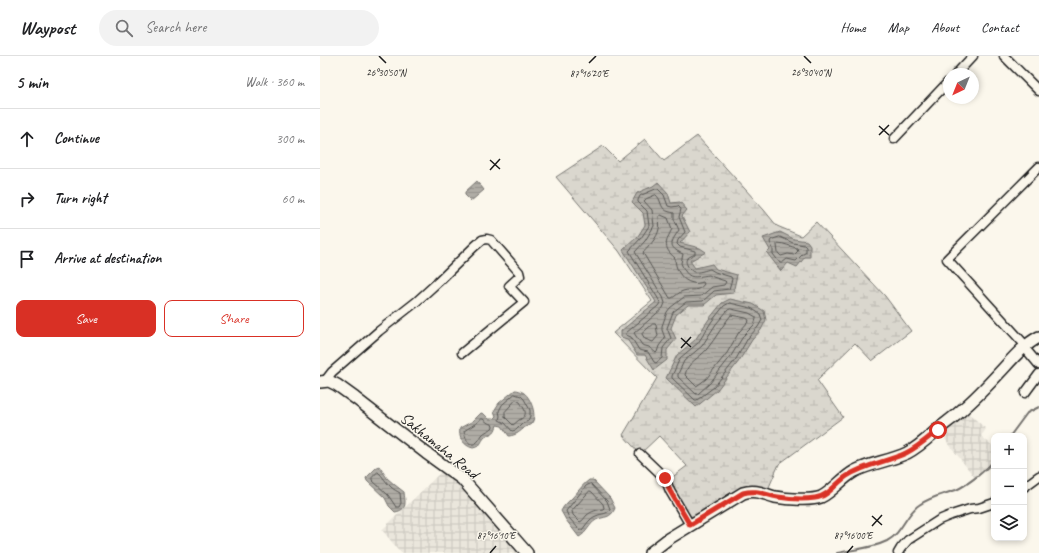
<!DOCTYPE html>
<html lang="en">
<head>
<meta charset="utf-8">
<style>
	body { margin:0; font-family:Caveat,sans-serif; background:#f2f2f2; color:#202124 }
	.controls { position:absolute; right:12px; bottom:12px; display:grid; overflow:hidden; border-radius:8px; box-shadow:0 2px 6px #0003 }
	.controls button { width:36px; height:36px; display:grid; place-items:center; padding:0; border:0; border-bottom:1px solid #e0e0e0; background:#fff; color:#202124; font:20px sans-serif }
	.compass { position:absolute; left:623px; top:12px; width:36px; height:36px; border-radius:50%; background:#fff; box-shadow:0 2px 6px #0003; rotate:223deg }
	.stop { position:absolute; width:12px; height:12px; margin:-9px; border:3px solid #d93025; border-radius:50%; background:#fff }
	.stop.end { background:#d93025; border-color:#fff; box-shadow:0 1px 4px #0008 }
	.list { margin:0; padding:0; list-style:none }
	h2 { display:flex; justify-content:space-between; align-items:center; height:52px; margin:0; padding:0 16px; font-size:17px }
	h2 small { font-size:13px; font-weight:400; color:#757577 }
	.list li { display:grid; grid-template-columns:26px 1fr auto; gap:12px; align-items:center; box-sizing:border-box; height:60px; padding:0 16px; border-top:1px solid #e0e0e0 }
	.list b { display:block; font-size:15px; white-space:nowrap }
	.list em { font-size:13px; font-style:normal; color:#757577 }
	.actions { display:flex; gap:8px; padding:12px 16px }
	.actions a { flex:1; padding:9px 0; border:1px solid #d93025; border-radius:8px; text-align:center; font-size:14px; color:#d93025 }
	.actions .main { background:#d93025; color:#fff }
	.icon { flex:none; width:22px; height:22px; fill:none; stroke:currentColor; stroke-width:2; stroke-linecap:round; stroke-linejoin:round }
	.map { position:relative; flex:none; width:719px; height:497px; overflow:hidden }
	header { display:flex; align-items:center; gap:24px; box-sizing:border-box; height:56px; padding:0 20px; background:#fff; border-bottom:1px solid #e0e0e0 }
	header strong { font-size:19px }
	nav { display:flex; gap:22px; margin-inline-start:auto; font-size:14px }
	.search { width:280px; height:36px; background:#f2f2f2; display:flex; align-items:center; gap:10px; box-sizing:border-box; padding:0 14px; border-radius:22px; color:#757577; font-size:15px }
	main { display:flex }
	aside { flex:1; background:#fff }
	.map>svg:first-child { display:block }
	.industrial { fill:url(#industrial-grid) }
	.wetland { fill:url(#wetland-marsh); stroke:#7b7a75 }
	.water { fill:url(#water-rules); stroke:#74726e }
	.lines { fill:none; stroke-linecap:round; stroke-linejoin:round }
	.shore { stroke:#575653; stroke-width:1 }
	.stream { stroke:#74726e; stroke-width:2 }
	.street-casing { stroke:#1c1c1c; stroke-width:11 }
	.secondary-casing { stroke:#1c1c1c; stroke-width:14 }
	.street { stroke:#fbf7ec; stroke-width:8 }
	.secondary { stroke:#fbf7ec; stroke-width:11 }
	.route { stroke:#d93025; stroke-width:5 }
	.ticks { fill:none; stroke:#1c1c1c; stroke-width:1.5 }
	.labels { text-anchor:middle; stroke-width:3; stroke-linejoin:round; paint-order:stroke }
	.street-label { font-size:16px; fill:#1c1c1c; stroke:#fbf7ec }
	.ticks-label { font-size:10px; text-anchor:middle; fill:#1c1c1c; stroke:#fbf7ec; stroke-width:3; stroke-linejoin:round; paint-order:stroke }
</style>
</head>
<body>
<header>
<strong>Waypost</strong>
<div class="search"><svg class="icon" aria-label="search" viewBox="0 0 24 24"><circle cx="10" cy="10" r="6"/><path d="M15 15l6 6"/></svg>Search here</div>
<nav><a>Home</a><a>Map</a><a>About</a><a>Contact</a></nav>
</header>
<main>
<aside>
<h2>5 min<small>Walk · 360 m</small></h2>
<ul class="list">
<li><svg class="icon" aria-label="ahead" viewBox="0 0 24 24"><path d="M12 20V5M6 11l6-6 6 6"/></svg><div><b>Continue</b></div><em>300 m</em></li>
<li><svg class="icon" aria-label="right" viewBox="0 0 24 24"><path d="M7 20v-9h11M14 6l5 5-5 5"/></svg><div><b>Turn right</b></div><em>60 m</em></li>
<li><svg class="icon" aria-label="arrive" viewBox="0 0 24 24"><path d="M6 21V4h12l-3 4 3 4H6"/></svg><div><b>Arrive at destination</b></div></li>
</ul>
<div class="actions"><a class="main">Save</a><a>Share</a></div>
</aside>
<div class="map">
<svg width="719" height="497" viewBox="0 0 719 497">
	<defs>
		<pattern id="industrial-grid" width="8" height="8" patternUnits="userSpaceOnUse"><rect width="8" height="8" fill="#eae6dc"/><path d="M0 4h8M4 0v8" fill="none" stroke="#c8c5bc"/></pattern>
		<pattern id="wetland-marsh" width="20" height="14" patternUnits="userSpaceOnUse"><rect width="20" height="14" fill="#dad7ce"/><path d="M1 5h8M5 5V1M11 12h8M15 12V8" fill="none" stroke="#bab8b0"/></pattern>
		<pattern id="water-rules" width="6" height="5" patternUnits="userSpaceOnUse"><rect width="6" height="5" fill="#afaca5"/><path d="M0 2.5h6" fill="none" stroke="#96938d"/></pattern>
	</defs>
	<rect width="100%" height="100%" fill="#fbf7ec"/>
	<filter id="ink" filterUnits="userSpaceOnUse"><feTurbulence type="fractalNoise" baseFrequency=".025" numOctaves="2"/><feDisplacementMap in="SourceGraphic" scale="8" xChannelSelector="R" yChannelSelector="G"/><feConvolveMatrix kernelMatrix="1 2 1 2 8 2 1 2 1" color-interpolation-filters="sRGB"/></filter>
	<g filter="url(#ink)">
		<g class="industrial">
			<path d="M644 353 666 373 661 380 674 391V404L664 415 655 422 618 374Z"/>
			<path d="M126 411 207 497H81L62 474Z"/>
		</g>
		<path class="wetland" d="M377 80 444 154 457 170 481 180 496 166 565 240 591 275 552 305 535 287 497 324 523 361 459 408 446 438 437 435 370 469 346 426 367 410 339 380 320 398 303 379 337 322 293 277 332 245 299 195 236 121 283 90 298 105 325 83 344 105Z"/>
		<g class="water">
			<path d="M157 125 164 134 151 145 145 139V136Z"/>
			<path d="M338 126 348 137 351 147 360 146 367 154 362 160 370 176 360 187 380 192 386 196 370 205 375 212 392 208 396 213 417 219 413 237 396 239 384 249H368L356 259 351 272 356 283 347 294V304L334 314 325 299H317L307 283 301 281V275L336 246 303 194 318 180 325 169 323 157 312 146 317 137 333 130Z"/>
			<path d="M460 176 474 183 487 185 490 189V201H485L477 211 468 207 461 215 447 197 450 194 443 182Z"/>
			<path d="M410 243 433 248 444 255 446 264 441 274 432 284 419 305 397 334 376 351 346 322 357 299 375 284 389 263 402 247Z"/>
			<path d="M195 334C198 334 201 335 204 337 211 342 218 361 211 368 209 370 205 370 203 373 198 377 196 379 189 380L182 370 177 369C174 380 171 376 165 381 160 386 162 390 153 392 144 390 138 381 140 372L153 365 161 357 164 358 169 363H173L176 360 174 355 179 347Z"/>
			<path d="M59 410 67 422 75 429 84 436C85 446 88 454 75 456L69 450 65 442 47 425 46 422 56 412Z"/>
			<path d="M269 424H273L290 442 295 452C291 463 284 460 276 464 269 468 267 477 259 481L246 464 241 455C244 449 248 446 252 442 258 436 262 429 269 424Z"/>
		</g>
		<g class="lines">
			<g class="shore">
				<path d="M336 133H338L344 139 348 150 352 151 358 150 361 153 359 161 365 176 358 184 357 188 360 191 375 195V198C367 202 363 203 369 212 371 214 372 216 374 216 378 217 386 214 390 213L395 216 411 221 412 223 409 233 394 235 383 245 366 246 353 256 347 272 351 282 343 292 342 302 336 307 334 306 328 296 319 294 311 281 306 279V277L338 250 340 247 339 244 309 195 321 182 329 170 327 155 318 146V144L320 140Z"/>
				<path d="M336 139C341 143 340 149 344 153 347 156 351 156 354 157V163L359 174C351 186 347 191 363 198L361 207C368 225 374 221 389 219L393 221 405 225 406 226 404 229 392 231 381 240 364 241 350 252 347 256 342 270V274L345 282 339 290 337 296 336 297 329 291 322 289 314 277 343 252 345 247 343 241 315 196 325 185 334 170 332 154 324 145 326 143Z"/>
				<path d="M341 159 348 162 352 173C346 185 342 191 355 202 355 212 361 225 373 227 376 228 379 227 383 226L384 228C378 237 372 232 363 235 359 236 356 240 352 242H350L323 197C325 194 327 193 329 190 338 180 341 173 339 161Z"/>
				<path d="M460 181 473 187 484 189 486 191V196L482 199 476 205 467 203 462 207H460L453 198V193L450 186 451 184Z"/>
				<path d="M458 187C464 187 471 191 477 192L478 195 474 199 468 198 461 200 458 197 457 189Z"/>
				<path d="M410 247 431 252 440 258 442 264 438 271 428 282 416 303 394 331 377 344H375L352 322V320L360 302 378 287 392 265 404 250Z"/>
				<path d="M411 253 429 257 436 261V263L434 269 424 279 411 300 390 327 378 338H376L358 321V318L364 305 382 290 396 268 408 254Z"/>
				<path d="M411 259 426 262 428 263 429 265 419 276 407 297 386 323 378 329 376 330 365 319C368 305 379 303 387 293 396 282 402 270 411 259Z"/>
				<path d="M333 268H335L336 269 337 275 338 280 333 286 325 283 322 278Z"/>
				<path d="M195 338 201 340 204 343 210 354V360L208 365 202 368 196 374 192 375 185 367 179 364 180 360 179 355 182 349Z"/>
				<path d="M196 344 200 346C204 353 209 358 201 363 198 364 196 367 193 369L185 361V356Z"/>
				<path d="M161 363H163L168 367 172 368 173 371C170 375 165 375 162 379 160 382 159 385 156 387 148 392 145 380 144 375L155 368Z"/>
				<path d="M58 416C63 420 66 427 71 431 74 434 77 435 80 437L81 447 79 451H76L68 439 52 424V422Z"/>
				<path d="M271 428 287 445 290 453C287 459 282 457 276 460 270 462 266 469 262 474H260L249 462 246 455 266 430Z"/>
				<path d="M270 435 272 436 283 448 284 452 283 453C277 454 272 455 267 459 264 462 263 465 260 466L253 459 252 455Z"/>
			</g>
			<g class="stream">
				<path d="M690 380 707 357 719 351"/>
				<path d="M517 497C534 493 551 493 567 485 582 477 586 458 599 449 610 441 624 438 636 434 647 429 667 414 674 404"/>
			</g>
			<g class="street-casing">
				<g id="street">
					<path d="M684 0 719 35"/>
					<path d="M636 18 653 0"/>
					<path d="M574 83 629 25"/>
					<path d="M706 290 627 203 719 111"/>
					<path d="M704 291 719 309"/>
					<path d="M5 325 12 316 59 275 96 246 118 226 155 190 162 184 167 183 171 184 199 216 200 220 189 230 204 246 142 297"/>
					<path d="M705 337 719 318"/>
					<path d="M320 398 345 422 350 435 370 469"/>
					<path d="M704 431 719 420"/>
					<path d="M578 497 581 492 588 484 619 464 631 459 650 453 659 452 674 447"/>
				</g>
			</g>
			<g class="secondary-casing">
				<g id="secondary">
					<path d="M0 326 9 325 17 329 35 342 106 397 142 423 207 497"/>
					<path d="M330 497 348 483 423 437C435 433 444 438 455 441 466 443 491 445 501 441 512 436 522 422 535 415 551 407 570 405 587 397 599 391 608 382 618 373 627 366 636 360 644 352 657 341 669 328 681 315 693 302 704 289 719 281"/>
				</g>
			</g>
			<use href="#street" class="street"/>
			<use href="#secondary" class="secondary"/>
		</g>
	</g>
	<g class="lines" filter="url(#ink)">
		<path class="route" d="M345 422 350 435 370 469 423 437C437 433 445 439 458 441 470 443 483 444 495 442 508 441 516 427 527 420 545 408 567 406 586 397 598 391 608 382 618 374"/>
	</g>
	<path class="ticks" d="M59 0 66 7M484 0 491 7M269 7 276 0M559 70 569 79M559 79 569 69M170 104 180 113M170 114 180 103M361 282 371 291M361 292 371 281M552 460 562 469M552 470 562 459M170 497 176 490M527 497 533 490"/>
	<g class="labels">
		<g class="street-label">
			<text transform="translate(120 389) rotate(39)" y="6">Sakhamaha Road</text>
		</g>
	</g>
	<g class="ticks-label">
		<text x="66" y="20">26°30'50"N</text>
		<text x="491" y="20">26°30'40"N</text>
		<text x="269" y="21">87°16'20"E</text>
		<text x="176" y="483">87°16'10"E</text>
		<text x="533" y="483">87°16'00"E</text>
	</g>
</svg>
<div class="controls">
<button>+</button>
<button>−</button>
<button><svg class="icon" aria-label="layers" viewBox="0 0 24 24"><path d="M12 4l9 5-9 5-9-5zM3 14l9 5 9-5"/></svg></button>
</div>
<svg class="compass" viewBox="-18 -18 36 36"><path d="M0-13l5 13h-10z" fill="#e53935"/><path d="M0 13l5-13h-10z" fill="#757577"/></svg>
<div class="stop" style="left:618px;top:374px"></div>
<div class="stop end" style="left:345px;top:422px"></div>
</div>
</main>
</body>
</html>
